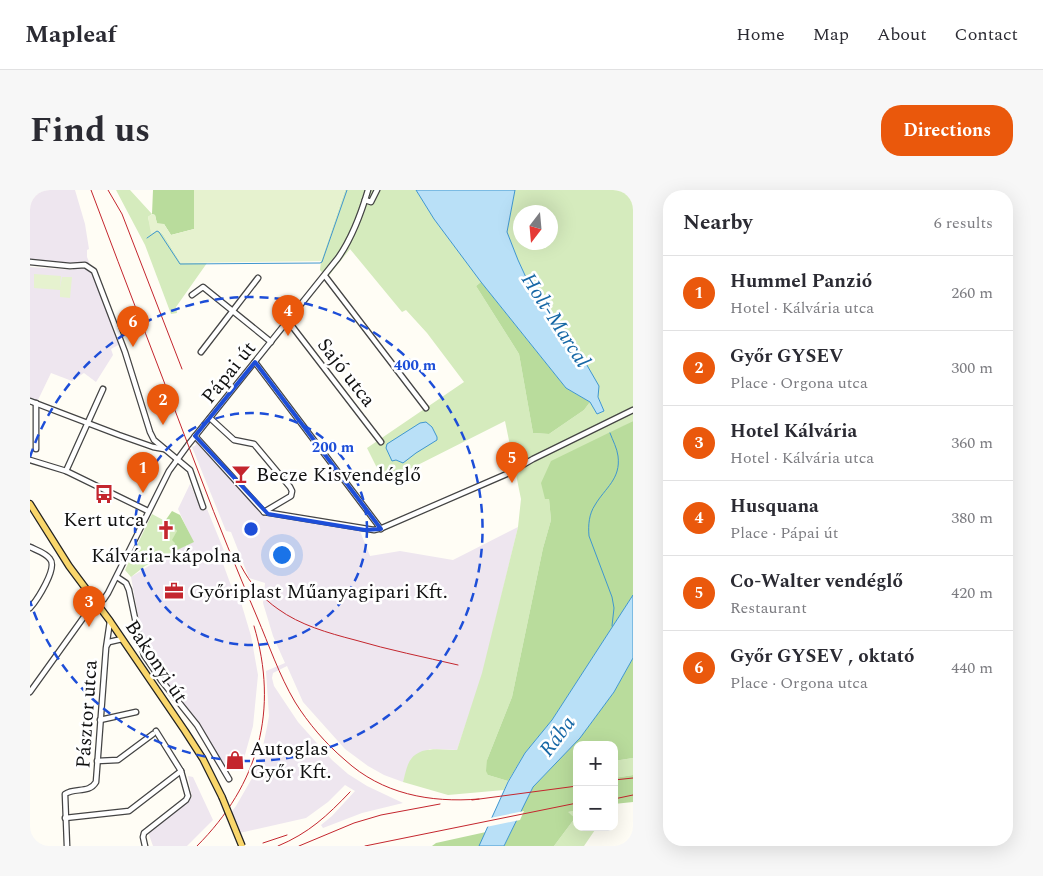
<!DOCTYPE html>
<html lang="en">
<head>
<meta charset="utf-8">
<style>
	body { margin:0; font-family:Spectral,serif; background:#f7f7f7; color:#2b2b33 }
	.controls { position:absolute; right:15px; bottom:15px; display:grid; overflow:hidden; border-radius:10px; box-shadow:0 5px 20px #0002 }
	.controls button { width:45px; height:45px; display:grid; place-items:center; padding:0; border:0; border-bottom:1px solid #e1e1e2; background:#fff; color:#2b2b33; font:25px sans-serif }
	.compass { position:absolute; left:483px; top:15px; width:45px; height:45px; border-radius:50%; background:#fff; box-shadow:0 5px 20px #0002; rotate:196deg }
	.you { position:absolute; left:251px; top:364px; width:18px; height:18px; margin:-12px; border:4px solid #fff; border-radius:50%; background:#1a73e8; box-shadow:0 0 0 8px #1a73e833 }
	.badge { display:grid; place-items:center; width:32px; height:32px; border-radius:50%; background:#ea580c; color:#fff; font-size:16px; font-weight:700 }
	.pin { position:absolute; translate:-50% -41px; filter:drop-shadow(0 1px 2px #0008) }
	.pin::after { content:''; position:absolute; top:26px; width:18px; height:15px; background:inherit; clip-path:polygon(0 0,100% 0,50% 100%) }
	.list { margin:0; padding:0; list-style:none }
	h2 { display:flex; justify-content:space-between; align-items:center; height:65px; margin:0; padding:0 20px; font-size:21px }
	h2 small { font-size:16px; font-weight:400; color:#7c7c81 }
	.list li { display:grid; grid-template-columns:32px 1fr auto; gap:15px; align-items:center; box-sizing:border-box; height:75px; padding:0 20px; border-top:1px solid #e1e1e2 }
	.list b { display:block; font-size:19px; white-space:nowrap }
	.list p { margin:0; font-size:16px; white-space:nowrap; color:#7c7c81 }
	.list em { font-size:16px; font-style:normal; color:#7c7c81 }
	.map { position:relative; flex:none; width:603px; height:656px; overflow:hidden; border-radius:20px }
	header { display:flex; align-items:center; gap:30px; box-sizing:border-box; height:70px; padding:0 25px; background:#fff; border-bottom:1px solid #e1e1e2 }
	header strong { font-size:24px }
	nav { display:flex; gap:28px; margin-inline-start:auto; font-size:18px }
	.intro { display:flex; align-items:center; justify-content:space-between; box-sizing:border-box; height:120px; padding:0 30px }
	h1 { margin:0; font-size:35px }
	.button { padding:12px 22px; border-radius:20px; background:#ea580c; color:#fff; font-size:18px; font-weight:700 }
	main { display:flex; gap:30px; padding:0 30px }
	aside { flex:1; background:#fff; border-radius:20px; box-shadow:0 5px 20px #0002 }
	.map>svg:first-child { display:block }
	.industrial { fill:#eee6ef }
	.green { fill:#d5ebbd; fill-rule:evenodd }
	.forest { fill:#b9dc9c }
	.pitch { fill:#e6f2cf }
	.water { fill:#b9e0f7; stroke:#3f96cf }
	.pier { fill:#fffdf5 }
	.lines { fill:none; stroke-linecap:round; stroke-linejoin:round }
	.stream { stroke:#3f96cf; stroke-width:1 }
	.minor-casing { stroke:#444; stroke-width:7 }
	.major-casing { stroke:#222; stroke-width:8 }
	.minor { stroke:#fff; stroke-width:4.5 }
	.major { stroke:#f9d66b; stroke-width:5.5 }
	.rail { stroke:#c4262e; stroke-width:1 }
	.major-bridge-casing { stroke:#222; stroke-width:8; stroke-linecap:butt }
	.major-bridge { stroke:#f9d66b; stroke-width:5.5 }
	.marked { fill:none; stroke:#1d4ed8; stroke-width:4; stroke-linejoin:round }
	.ring { fill:none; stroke:#1d4ed8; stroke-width:2.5; stroke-dasharray:9 6 }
	.labels { text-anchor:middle; stroke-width:5; stroke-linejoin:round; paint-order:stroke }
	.street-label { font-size:20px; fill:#111; stroke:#fff }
	.poi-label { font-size:20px; fill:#111; stroke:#fff; text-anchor:start }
	.water-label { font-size:21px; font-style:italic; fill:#1768a6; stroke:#fff }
	.centre { fill:#1d4ed8; stroke:#fff; stroke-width:2.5 }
	.ring-label { font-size:15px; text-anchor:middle; font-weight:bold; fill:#1d4ed8; stroke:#fff; stroke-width:5; stroke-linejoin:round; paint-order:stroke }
</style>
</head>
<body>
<header>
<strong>Mapleaf</strong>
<nav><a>Home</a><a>Map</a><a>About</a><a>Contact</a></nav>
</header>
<div class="intro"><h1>Find us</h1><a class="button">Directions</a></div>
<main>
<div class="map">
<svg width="603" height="656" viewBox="0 0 603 656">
	<rect width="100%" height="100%" fill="#fffdf5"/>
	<g class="industrial">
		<path d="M0 0H45L55 34 59 59 57 60V67L92 153 81 159 83 165 66 192 54 183 42 191 21 183 7 212 0 208V77L43 80V74L3 71 0 69Z"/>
		<path d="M166 250 234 326 330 341 340 366 370 361 423 370 488 337 453 483 427 560 400 559 381 569 373 592 354 585 338 576 315 559 273 512 257 476 243 483 242 488 244 496 268 532 302 570 318 584 337 596 373 613 332 623 293 638 291 635 302 626 325 601 315 595 298 612 276 628 205 644 197 628 206 616 225 583 232 561 237 537 239 526 236 481 255 473 243 446 233 413 235 393 219 388 201 342 196 341 162 257 166 255 164 251Z"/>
		<path d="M160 294 172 321 177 319 197 368 192 371 206 409H210L221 446 228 485 223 536 211 579H196L170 535 122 476 114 459 101 387 140 363 163 352 148 319Z"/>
		<path d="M158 586 163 587 183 630 157 656H123L118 642 162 607Z"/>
	</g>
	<g class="green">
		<path d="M86 0H100L122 24 118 27 122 43 127 40 133 44 151 73H177L146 117 147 123 141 124 115 55Z"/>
		<path d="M315 0H386L404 29 451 92 446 96 489 164 503 243 519 244 554 220 560 212 567 224 574 221 554 170 505 107 488 70 477 42 485 0H603V231L570 248 519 309 521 330 513 358 482 507 457 570 458 585 478 591 474 600 418 605 373 592C375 585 377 574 381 569 391 555 413 560 427 560L452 483 488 337 491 309 475 231 354 292 337 258 434 192 397 143 376 120 372 122 320 59 297 88 290 80 291 71ZM490 22H520V52H490Z"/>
		<path d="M122 324 135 331 147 341 145 353 143 356 145 361 115 376 101 387 95 380Z"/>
		<path d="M603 568V585L584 588V571Z"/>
		<path d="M547 620V637H567L554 656H524L545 628 537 622Z"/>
	</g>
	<g class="forest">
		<path d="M123 0H164V39L141 45 134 34H127L125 25 122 24Z"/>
		<path d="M451 92 536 198 560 212 554 220 519 244 503 243 489 164 446 96Z"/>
		<path d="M603 231V405L522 530 495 563 478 591 458 585 456 581 457 570 482 507 513 358 521 330 519 309H515L511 293 521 271Z"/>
		<path d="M142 321 150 325 164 352 145 361 143 356 145 353 142 350 147 341 135 331Z"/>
		<path d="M603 468V568L584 571V555H547V620L538 622 545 628 524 656H474L503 597 550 548 584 502Z"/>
		<path d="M603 585V612L584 614V588Z"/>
		<path d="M456 642 449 656H402L406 653Z"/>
	</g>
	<g class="pitch">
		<path d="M164 0H315L291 71 151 73 133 44 127 40 121 44 118 27 122 24 125 25 127 33 134 34 141 45 164 39Z"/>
		<path d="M4 84 31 86 30 98 32 87H42L40 108 30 107V100L4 98Z"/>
	</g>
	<g class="water">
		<path d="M386 0H485L477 42 488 70 505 107 554 170 569 196 568 207 574 221 567 224 560 212 536 198 451 92 404 29Z"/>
		<path d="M396 232 402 237 407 247V250L386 263 373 273 366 270 362 271 356 258 357 254 390 233Z"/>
		<path d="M603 405V468L584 502 550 548 503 597 474 656H449L478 592 495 563 522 530Z"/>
	</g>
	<path class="pier" d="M494 621 490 630 456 637 460 628Z"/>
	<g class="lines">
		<g class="stream">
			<path d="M117 48 127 41 129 42 150 74 290 73 292 72 317 0"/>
			<path d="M580 243C583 251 587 258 588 266 591 289 575 298 565 315 559 324 558 335 559 346L582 407 584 418 582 436"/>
		</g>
		<g class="minor-casing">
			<g id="minor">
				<path d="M335 10 341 12 347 0"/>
				<path d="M0 72 40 76 55 75 64 81 95 162 120 242 124 250 160 280 173 317"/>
				<path d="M295 86 396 218"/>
				<path d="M162 105 173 97 241 152"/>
				<path d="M258 131 351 252"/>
				<path d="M171 162 228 88"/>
				<path d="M225 172 351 339"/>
				<path d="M0 211 89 245 123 257 134 259"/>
				<path d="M6 213V259"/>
				<path d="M180 228 204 250 224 254 260 297 262 301 261 306 234 322"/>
				<path d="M165 246 234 322 344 340 352 338 479 283 503 269 603 220"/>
				<path d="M0 270 36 281 118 321"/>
				<path d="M36 281 73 199"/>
				<path d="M0 357C6 360 16 363 20 369 28 378 7 410 0 418"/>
				<path d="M87 387 96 393 99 400 108 443 114 465 131 490 167 535 199 589"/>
				<path d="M77 455 79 452 92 449"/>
				<path d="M0 502 56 424 74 409 78 403 139 281 158 255 308 68C322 48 331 24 338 0"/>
				<path d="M70 530 106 522"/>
				<path d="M67 571 88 570 123 544"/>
				<path d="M35 628 99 621 151 581"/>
				<path d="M37 656 35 604C45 597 59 604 66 592L76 458 80 431"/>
				<path d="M115 656 113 647 114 643 156 610 158 606 151 581 126 541"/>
			</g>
		</g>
		<g class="major-casing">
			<path id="major" d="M0 314 39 376 80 431 155 541 173 569 192 607"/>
		</g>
		<use href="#minor" class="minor"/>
		<use href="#major" class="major"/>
		<g class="rail">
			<path d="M61 0C97 96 134 191 170 286 188 334 207 380 227 427 239 455 249 485 265 512 278 533 296 554 315 570 352 604 400 613 449 609"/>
			<path d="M78 0 92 24 152 179"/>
			<path d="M211 376C220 393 232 408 248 419 270 435 298 443 325 450 359 460 394 467 428 475"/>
			<path d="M584 590 603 588"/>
			<path d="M584 609 603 605"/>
			<path d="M442 610 547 596"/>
			<path d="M233 653 257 645"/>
			<path d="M167 656C229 594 249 520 224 436"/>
			<path d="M248 656C279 643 297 626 320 602"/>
			<path d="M269 656 324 633 351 625 410 614"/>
			<path d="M335 656 547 613"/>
		</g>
		<g class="major-bridge-casing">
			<path id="major-bridge" d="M192 607 212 656"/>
		</g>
		<use href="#major-bridge" class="major-bridge"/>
	</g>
	<path class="marked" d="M225 172 351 339 335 340 238 324 165 246Z"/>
	<g class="ring">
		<circle cx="221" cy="339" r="116"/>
		<path d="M0 267A232 232 0 1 1 0 411"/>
	</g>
	<defs>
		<g id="bar-bare" transform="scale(1.5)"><path d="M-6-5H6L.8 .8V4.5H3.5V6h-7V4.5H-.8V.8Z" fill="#c4262e" stroke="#fff" stroke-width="2.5" paint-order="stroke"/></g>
		<g id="bus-bare" transform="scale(1.5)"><path d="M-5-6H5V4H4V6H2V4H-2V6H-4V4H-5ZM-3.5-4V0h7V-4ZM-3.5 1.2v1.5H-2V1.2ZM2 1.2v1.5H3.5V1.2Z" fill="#c4262e" stroke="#fff" stroke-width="2.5" paint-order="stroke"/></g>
		<g id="church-bare" transform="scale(1.5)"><path d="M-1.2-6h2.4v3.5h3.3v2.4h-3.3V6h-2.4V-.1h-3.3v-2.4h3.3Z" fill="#c4262e" stroke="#fff" stroke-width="2.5" paint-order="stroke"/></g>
		<g id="office-bare" transform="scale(1.5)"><path d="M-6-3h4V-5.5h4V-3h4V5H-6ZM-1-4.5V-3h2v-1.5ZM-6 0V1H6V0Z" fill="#c4262e" stroke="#fff" stroke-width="2.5" paint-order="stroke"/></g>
		<g id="shop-bare" transform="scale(1.5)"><path d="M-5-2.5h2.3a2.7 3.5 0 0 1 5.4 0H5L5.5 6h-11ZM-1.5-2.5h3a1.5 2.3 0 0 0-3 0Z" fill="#c4262e" stroke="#fff" stroke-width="2.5" paint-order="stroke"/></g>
	</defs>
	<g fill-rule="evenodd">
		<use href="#bar-bare" x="211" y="284"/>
		<use href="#bus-bare" x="74" y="304"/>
		<use href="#church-bare" x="136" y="340"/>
		<use href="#office-bare" x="144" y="401"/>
		<use href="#shop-bare" x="205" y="570"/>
	</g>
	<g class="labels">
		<g class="street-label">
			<text transform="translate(198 182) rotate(-51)" y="7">Pápai út</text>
			<text transform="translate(317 182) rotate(52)" y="7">Sajó utca</text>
			<text transform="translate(127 471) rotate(56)" y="7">Bakonyi út</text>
			<text transform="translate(56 524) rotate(-86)" y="7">Pásztor utca</text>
		</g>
		<g class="poi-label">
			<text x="226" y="291">Becze Kisvendéglő</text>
			<text x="74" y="336" text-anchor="middle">Kert utca</text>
			<text x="136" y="372" text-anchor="middle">Kálvária-kápolna</text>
			<text x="159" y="408">Győriplast Műanyagipari Kft.</text>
			<text x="220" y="565">Autoglas<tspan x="220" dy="23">Győr Kft.</tspan></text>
		</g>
		<g class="water-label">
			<text transform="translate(526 130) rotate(57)" y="7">Holt-Marcal</text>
			<text transform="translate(527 546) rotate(-53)" y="7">Rába</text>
		</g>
	</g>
	<circle cx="221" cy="339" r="8" class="centre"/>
	<g class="ring-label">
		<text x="385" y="180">400 m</text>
		<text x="303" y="262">200 m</text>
	</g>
</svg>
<div class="controls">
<button>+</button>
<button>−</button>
</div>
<svg class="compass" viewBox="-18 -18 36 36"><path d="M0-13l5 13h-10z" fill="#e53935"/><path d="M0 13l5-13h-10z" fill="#7c7c81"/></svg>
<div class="you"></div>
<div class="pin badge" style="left:113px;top:303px">1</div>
<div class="pin badge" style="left:133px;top:235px">2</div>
<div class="pin badge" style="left:59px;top:437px">3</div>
<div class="pin badge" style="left:258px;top:146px">4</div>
<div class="pin badge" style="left:482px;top:293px">5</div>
<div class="pin badge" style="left:103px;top:157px">6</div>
</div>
<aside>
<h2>Nearby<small>6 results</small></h2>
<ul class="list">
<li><span class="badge">1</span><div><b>Hummel Panzió</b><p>Hotel · Kálvária utca</p></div><em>260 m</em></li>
<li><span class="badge">2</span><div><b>Győr GYSEV</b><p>Place · Orgona utca</p></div><em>300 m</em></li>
<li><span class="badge">3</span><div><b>Hotel Kálvária</b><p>Hotel · Kálvária utca</p></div><em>360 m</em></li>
<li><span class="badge">4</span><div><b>Husquana</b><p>Place · Pápai út</p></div><em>380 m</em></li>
<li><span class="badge">5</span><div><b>Co-Walter vendéglő</b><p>Restaurant</p></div><em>420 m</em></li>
<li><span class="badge">6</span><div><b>Győr GYSEV , oktató</b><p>Place · Orgona utca</p></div><em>440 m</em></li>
</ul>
</aside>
</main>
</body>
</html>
